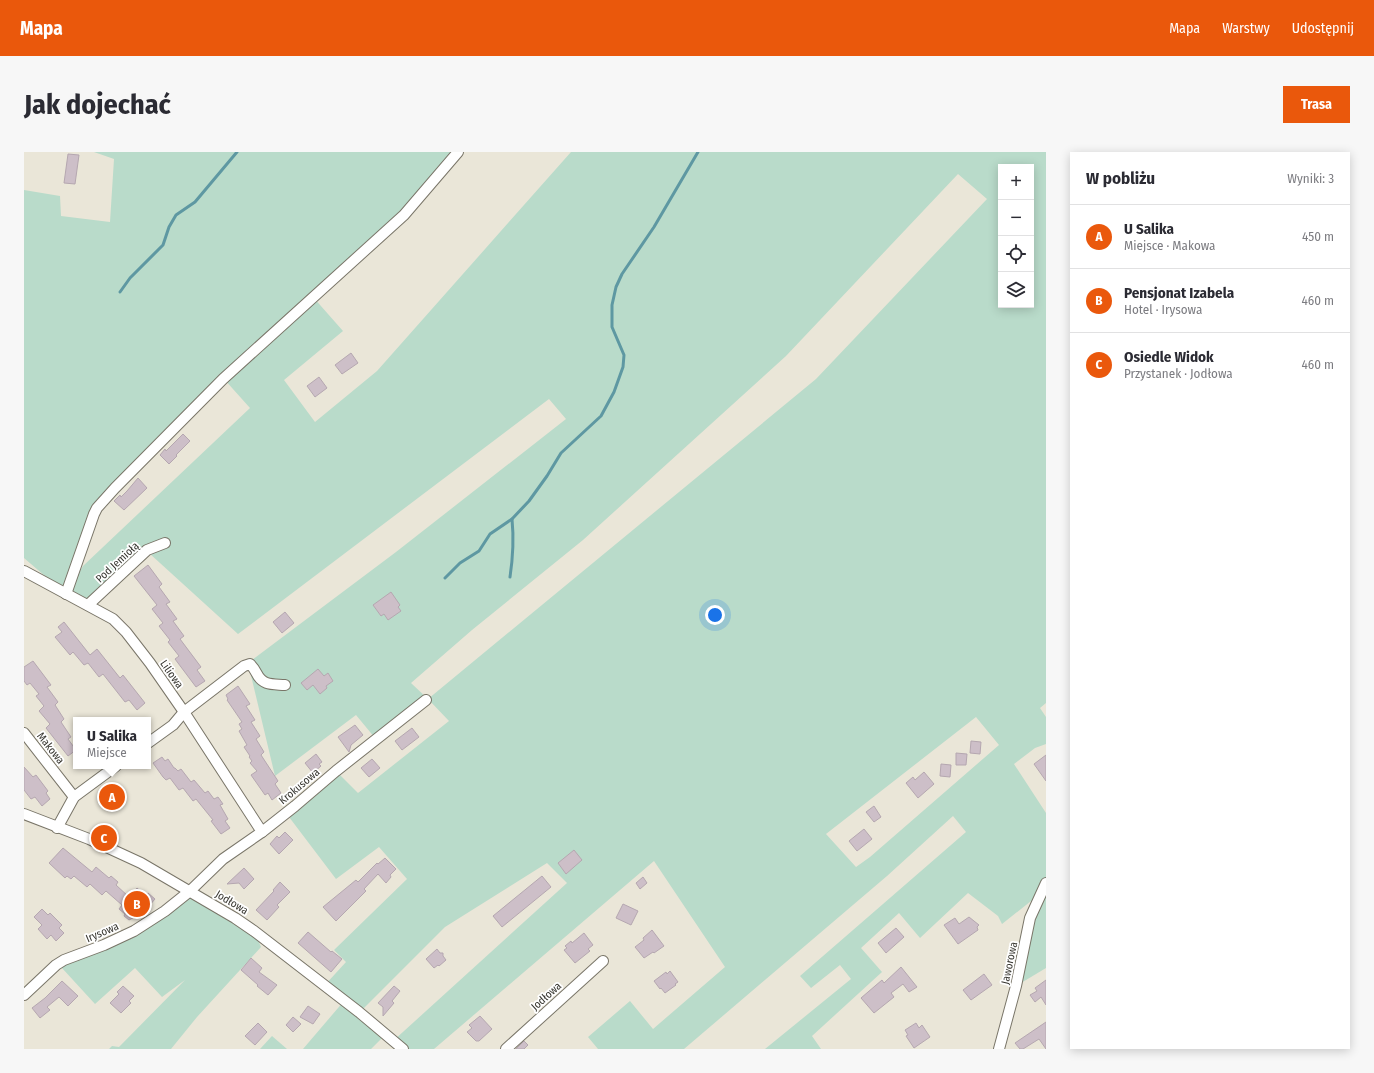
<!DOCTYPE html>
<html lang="pl">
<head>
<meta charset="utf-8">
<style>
	body { margin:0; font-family:"Fira Sans Condensed",sans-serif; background:#f7f7f7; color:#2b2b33 }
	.controls { position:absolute; right:12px; top:12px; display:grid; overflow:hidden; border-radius:0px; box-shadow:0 2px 10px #0003 }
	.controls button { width:36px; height:36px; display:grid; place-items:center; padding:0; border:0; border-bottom:1px solid #e1e1e2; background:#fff; color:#2b2b33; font:20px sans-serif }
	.you { position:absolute; left:691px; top:463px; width:14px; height:14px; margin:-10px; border:3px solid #fff; border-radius:50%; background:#1a73e8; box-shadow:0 0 0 6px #1a73e833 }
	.badge { display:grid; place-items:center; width:26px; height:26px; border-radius:50%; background:#ea580c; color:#fff; font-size:13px; font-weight:700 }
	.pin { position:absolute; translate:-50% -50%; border:2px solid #fff; box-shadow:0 1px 4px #0006 }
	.popup { position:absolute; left:49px; top:565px; width:78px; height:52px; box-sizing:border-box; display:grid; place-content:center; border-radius:0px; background:#fff; filter:drop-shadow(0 1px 3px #0005); font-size:13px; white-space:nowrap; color:#7c7c81 }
	.popup b { font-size:15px; color:#2b2b33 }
	.popup::after { content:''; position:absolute; left:50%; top:100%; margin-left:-8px; border:8px solid transparent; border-top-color:#fff }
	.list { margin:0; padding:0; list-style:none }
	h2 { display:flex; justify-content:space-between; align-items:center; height:52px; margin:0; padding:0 16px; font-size:17px }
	h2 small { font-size:13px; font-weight:400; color:#7c7c81 }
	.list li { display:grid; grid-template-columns:26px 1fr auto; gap:12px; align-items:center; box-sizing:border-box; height:64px; padding:0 16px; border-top:1px solid #e1e1e2 }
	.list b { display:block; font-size:15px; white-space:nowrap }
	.list p { margin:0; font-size:13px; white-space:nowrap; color:#7c7c81 }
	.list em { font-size:13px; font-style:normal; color:#7c7c81 }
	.icon { flex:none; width:22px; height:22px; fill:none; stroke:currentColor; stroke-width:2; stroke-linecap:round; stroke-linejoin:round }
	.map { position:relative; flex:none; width:1022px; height:897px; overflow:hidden; border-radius:0px }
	header { display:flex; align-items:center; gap:24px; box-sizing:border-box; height:56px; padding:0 20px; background:#ea580c; color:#fff }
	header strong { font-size:19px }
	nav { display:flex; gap:22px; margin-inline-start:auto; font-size:14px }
	.intro { display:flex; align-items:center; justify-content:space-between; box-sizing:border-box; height:96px; padding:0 24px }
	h1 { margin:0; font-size:28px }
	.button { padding:10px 18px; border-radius:0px; background:#ea580c; color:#fff; font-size:14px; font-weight:700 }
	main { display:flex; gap:24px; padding:0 24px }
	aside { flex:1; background:#fff; border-radius:0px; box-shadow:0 2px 10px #0003 }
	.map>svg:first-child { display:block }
	.green { fill:#b9dbca; fill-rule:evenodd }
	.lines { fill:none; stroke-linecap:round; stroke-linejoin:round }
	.stream { stroke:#5e98a2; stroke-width:3 }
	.building { fill:#cdbfc8; stroke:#b5a7b0 }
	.minor-casing { stroke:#797568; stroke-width:12 }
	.minor { stroke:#fff; stroke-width:10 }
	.labels { text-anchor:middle; stroke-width:3.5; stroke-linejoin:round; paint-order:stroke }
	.street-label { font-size:11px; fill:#36352f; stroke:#fff }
</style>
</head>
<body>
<header>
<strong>Mapa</strong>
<nav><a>Mapa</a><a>Warstwy</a><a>Udostępnij</a></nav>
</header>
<div class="intro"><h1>Jak dojechać</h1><a class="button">Trasa</a></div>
<main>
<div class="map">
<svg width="1022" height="897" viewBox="0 0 1022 897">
	<rect width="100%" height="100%" fill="#eae6d8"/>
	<g class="green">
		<path d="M70 0H430L380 63 289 145 319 179 260 228 291 270 353 219 547 0H1022V551L1016 556 1022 565V592L1011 596 990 612 1022 661V816L992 834 1014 748 1007 749 978 772 974 764 944 741 896 786 875 761 837 796 858 820 788 884 797 897H741L827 827 816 813 787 836 776 824 942 680 929 664 863 724 660 897H574L564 885 606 849 629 877 701 815 630 709 410 897H379L369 889 543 731 523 711 421 775 336 860 361 883 347 897H279L320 849 300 834 322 810 310 798 383 727 355 695 312 727 262 661 312 619 334 641 425 569 404 547 351 586 332 563 251 624 224 511 372 400 542 267 525 247 214 482 125 401 68 455 42 442 0 406V38L36 44 37 64 86 70 90 7ZM977 15H1007V153H977ZM934 22 963 47 792 227 404 547 387 531 448 478 559 388 762 204ZM200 227 226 256 59 414 43 440 73 356ZM952 565 975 593 846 705 832 715 802 682Z"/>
		<path d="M166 739 230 779 237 795 173 865 147 897H85L88 894 95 895 161 828 138 845 111 816 71 852 38 816 32 813 80 793Z"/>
		<path d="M248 884 263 897H236Z"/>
	</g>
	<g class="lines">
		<g class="stream">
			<path d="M96 140 106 126 139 93 145 75 152 63 171 50 213 0"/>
			<path d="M486 425C489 405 490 387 488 367"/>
			<path d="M421 426 436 411 455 399 466 382 488 367 505 349 523 324 537 301 577 264 590 240 599 215 600 203 588 175V153L592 135 598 122 630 75 674 0"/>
		</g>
	</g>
	<g class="building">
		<path d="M44 2 55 3 51 32 40 31Z"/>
		<path d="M327 201 334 211 318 222 311 213Z"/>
		<path d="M295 225 303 236 291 245 283 234Z"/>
		<path d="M159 282 166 289 152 303 153 304 145 312 136 303 141 297 142 299Z"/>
		<path d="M114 326 123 336 100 358 90 349 96 343 97 345 103 339Z"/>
		<path d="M124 413 138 432 135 435 146 450 142 452 153 467 149 469 160 484 156 487 177 515 173 518 181 529 172 535 151 507 155 504 144 490 146 488 135 474 139 471 128 457 133 453 110 424Z"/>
		<path d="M367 440 376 453 374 455 377 459 364 468 360 462 357 464 349 453Z"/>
		<path d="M261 460 270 471 258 481 249 470Z"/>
		<path d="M40 470 66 503 73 497 96 526 99 523 121 551 113 558 105 548 101 550 79 522 75 525 64 511 60 513 49 500 46 503 31 485 38 480 34 475Z"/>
		<path d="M9 509 27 533 23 535 34 550 31 553 40 567 37 570 47 585 44 587 52 598 44 604 22 576 26 572 15 559 20 554 12 544 15 542 6 531 3 533 0 529V515Z"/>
		<path d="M294 517 300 524 304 521 309 529 302 534 303 536 296 542 289 533 283 538 277 531Z"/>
		<path d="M214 534 226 552 222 554 231 568 227 570 236 584 232 587 240 600 237 603 254 629 251 632 257 641 248 648 244 641 241 643 227 623 233 619 226 611 228 609 225 605 226 604 220 595 223 593 215 579 218 577 215 572 218 570 203 548 204 547 202 543Z"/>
		<path d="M331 573 339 583 327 593 325 600 314 585Z"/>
		<path d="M388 576 395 585 378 598 371 589Z"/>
		<path d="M947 589 957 590 956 602 946 601Z"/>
		<path d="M932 601 943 602 942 613H932Z"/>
		<path d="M292 602 298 610 295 612 297 614 289 621 281 611Z"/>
		<path d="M1022 603V629L1010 612Z"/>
		<path d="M138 605 141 609 144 607 150 616H151L154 619 157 617 167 630 170 628 181 641 184 639 190 647 194 645 199 652 196 653 204 667 201 669 206 676 197 682 187 669 189 668 172 647 169 649 159 636 155 638 146 626 142 628 139 625 129 611Z"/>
		<path d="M348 607 356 616 345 625 337 616Z"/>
		<path d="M917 612 927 613 926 625 916 624Z"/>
		<path d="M0 615 9 625 12 623 24 639 22 641 26 647 18 654 11 645 7 647 0 638Z"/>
		<path d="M900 620 910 632 894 646 882 631 889 625 891 628Z"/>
		<path d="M92 634 99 645 95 648 98 651 91 656 89 652 84 655 77 645Z"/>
		<path d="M850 654 857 665 850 670 842 660Z"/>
		<path d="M840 677 848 687 833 699 825 689Z"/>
		<path d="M261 680 269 688 255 702 246 692 253 684 255 686Z"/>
		<path d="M39 696 68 720 72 715 85 726 87 724 94 730 92 733 105 745 113 736 122 744 124 741 131 747 117 763 116 762 105 768 100 764 101 762 95 757 98 753 82 739 78 743 66 732 63 735 50 724 47 727 43 724 41 726 25 711Z"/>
		<path d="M550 698 558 708 542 722 534 711Z"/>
		<path d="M361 706 372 717 366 723 367 725 362 731 354 722 340 737 342 739 312 769 299 755 332 728 334 730 353 711 354 712Z"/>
		<path d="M220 716 230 727 220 737 215 731 203 732Z"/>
		<path d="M518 724 527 735 478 775 469 764Z"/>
		<path d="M619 725 623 731 616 737 612 731Z"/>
		<path d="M256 730 266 740 253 753 255 755 243 768 232 758 250 739 249 738Z"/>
		<path d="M599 752 614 759 607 773 592 766Z"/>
		<path d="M18 757 24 763 26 761 38 773 35 776 40 781 32 789 27 783 23 787 14 777 18 773 10 765Z"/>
		<path d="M945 765 955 773 953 775 954 778 934 792 920 773 931 766 935 772Z"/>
		<path d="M872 776 880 785 862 801 854 791Z"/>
		<path d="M628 778 640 794 630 801 629 800 620 806 611 795 620 788 619 786Z"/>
		<path d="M284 780 307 800 308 799 318 807 307 820 274 791Z"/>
		<path d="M560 781 569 793 564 797 566 799 551 811 540 798 543 796 541 794 547 789 548 791Z"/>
		<path d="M413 797 416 801H419V804L422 808 415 814 414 813 410 816 402 807Z"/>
		<path d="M227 806 238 816 235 820 253 833 244 843 233 834 234 833 217 818Z"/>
		<path d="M877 815 893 835 885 840 879 832 867 841 870 845 850 861 837 846 858 828 860 831Z"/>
		<path d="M646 819 654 830 651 832 652 833 641 841 637 836 636 837 630 829 642 820 643 822Z"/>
		<path d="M960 822 968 833 947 848 939 838Z"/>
		<path d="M1022 828V853L1017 845 1011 850 1006 843 1013 839 1011 836Z"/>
		<path d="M38 829 54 844 44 854 35 845 23 855 26 858 16 866 8 856 21 846Z"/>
		<path d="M99 834 110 844 105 849 107 851 97 861 86 851 95 842 93 840Z"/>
		<path d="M370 834 376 839 368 849 370 851 359 864V855L354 851Z"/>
		<path d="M284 854 296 862 289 872 276 865Z"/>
		<path d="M456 864 468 877 455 889H452L443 880 448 876 445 873Z"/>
		<path d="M269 865 277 872 269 880 262 873Z"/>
		<path d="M1022 870V897L1015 887 999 897H996L991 891Z"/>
		<path d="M234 871 243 880 231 893 221 884Z"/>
		<path d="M892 871 895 876 898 873 906 885 890 896 882 884 884 883 881 878Z"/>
		<path d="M500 889 504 893 500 897H492Z"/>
	</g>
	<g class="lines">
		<g class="minor-casing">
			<g id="minor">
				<path d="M0 419 89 467 102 480 126 511 160 560 238 680"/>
				<path d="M42 442 70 362 73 356 91 336 199 227 380 63 434 0"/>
				<path d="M64 453 123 398 141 391"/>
				<path d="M0 581 50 645"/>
				<path d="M124 591 149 573 160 560 220 514 226 512C229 515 231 518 233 522 239 534 249 532 261 533"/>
				<path d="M0 662 65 687 117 711 211 766 230 779 335 860 379 897"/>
				<path d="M33 676 50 645 92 614"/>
				<path d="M0 843 32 813 40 808 80 793 110 779 141 759 166 739 199 707 238 680 271 654 312 619 402 548"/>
				<path d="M482 897 579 809"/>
				<path d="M975 897 992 834 1006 766 1022 731"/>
			</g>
		</g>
		<use href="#minor" class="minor"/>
	</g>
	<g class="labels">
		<g class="street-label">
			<text transform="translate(93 410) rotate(-43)" y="4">Pod Jemiołą</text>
			<text transform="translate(148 522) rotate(55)" y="4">Liliowa</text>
			<text transform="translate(27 596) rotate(52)" y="4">Makowa</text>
			<text transform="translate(275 634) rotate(-40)" y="4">Krokusowa</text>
			<text transform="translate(208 750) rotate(31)" y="4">Jodłowa</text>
			<text transform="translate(78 780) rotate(-23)" y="4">Irysowa</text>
			<text transform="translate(985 811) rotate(-78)" y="4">Jaworowa</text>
			<text transform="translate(522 844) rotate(-42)" y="4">Jodłowa</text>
		</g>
	</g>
</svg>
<div class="controls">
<button>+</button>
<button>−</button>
<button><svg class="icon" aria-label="locate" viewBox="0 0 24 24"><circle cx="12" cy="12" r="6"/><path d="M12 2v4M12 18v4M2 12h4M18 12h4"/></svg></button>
<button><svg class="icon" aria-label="layers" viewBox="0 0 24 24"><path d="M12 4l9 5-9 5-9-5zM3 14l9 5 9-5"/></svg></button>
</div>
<div class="you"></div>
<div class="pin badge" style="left:88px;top:645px">A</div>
<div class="popup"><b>U Salika</b>Miejsce</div>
<div class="pin badge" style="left:113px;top:752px">B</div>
<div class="pin badge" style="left:80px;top:686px">C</div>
</div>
<aside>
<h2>W pobliżu<small>Wyniki: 3</small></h2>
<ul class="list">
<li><span class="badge">A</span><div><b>U Salika</b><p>Miejsce · Makowa</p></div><em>450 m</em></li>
<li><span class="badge">B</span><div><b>Pensjonat Izabela</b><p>Hotel · Irysowa</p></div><em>460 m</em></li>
<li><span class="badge">C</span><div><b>Osiedle Widok</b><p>Przystanek · Jodłowa</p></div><em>460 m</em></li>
</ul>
</aside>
</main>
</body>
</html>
